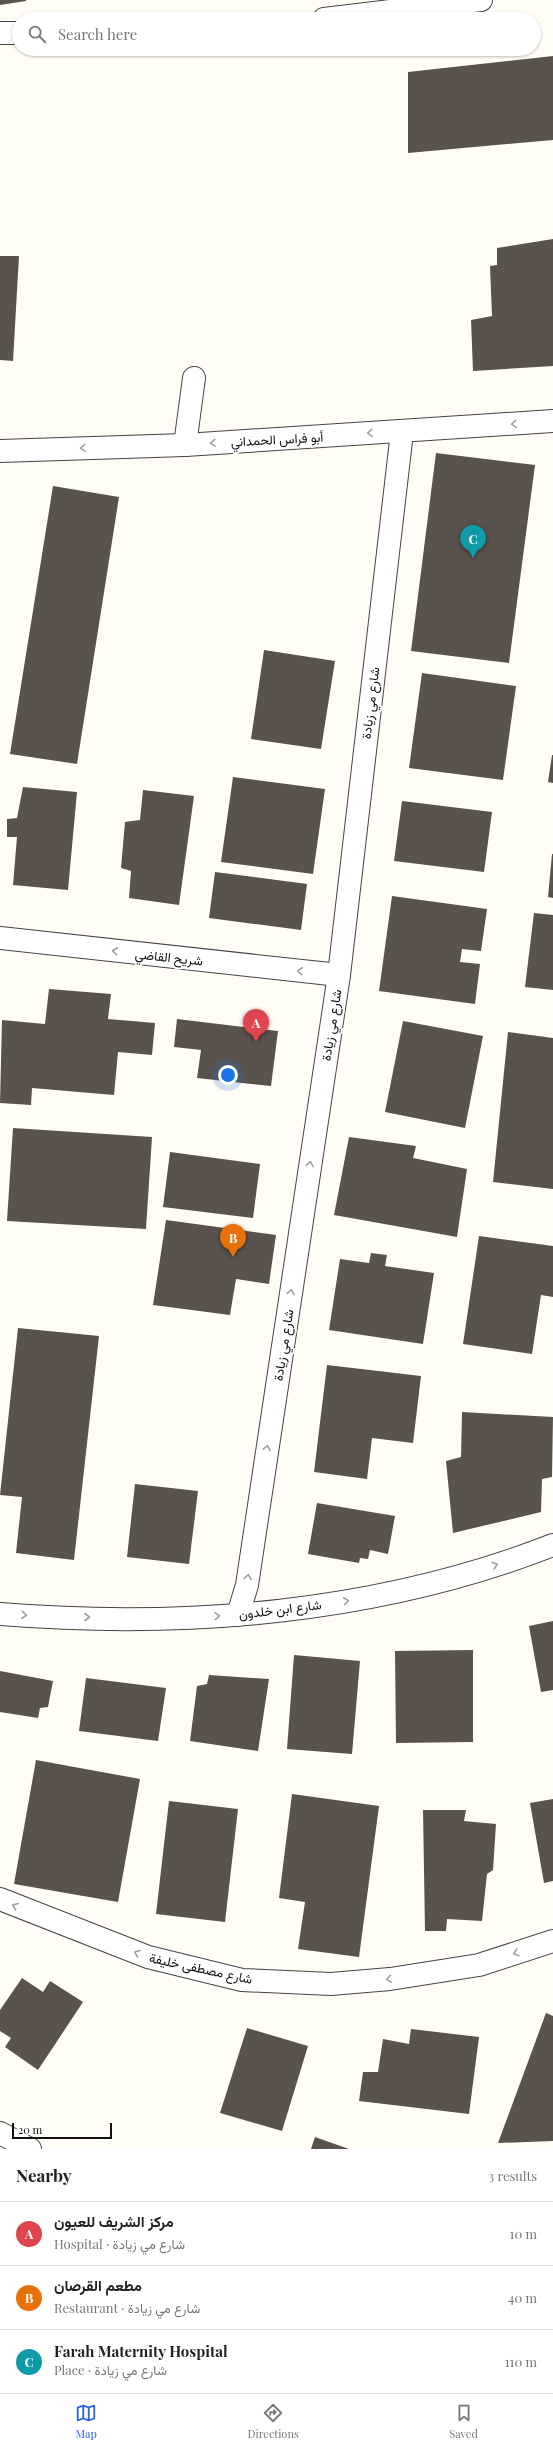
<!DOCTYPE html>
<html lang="en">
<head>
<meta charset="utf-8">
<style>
	body { margin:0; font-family:"Playfair Display",Vazirmatn,serif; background:#f6f6f6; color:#222 }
	.scale { position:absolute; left:12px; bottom:10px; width:100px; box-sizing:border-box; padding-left:4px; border:2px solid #111; border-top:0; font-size:11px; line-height:14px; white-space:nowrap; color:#111; -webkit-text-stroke:3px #fff; paint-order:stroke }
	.you { position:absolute; left:228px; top:1075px; width:14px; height:14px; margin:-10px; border:3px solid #fff; border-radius:50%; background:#1a73e8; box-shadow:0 0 0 6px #1a73e833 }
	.badge { display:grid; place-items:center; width:26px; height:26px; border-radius:50%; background:#2563eb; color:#fff; font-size:13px; font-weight:700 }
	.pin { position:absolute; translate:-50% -33px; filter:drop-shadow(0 1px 2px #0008) }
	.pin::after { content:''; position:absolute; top:21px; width:14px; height:12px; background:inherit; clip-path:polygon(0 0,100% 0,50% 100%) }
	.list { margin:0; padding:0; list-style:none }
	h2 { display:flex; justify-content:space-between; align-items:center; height:52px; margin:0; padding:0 16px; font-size:17px }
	h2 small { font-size:13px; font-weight:400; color:#767676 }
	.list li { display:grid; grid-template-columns:26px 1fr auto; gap:12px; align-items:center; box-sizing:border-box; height:64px; padding:0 16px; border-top:1px solid #e0e0e0 }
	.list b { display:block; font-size:15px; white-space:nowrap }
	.list p { margin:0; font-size:13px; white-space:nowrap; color:#767676 }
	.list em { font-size:13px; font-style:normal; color:#767676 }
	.icon { flex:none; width:22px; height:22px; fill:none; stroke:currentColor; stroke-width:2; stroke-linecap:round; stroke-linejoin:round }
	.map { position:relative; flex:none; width:553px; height:2149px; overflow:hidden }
	.search { position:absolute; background:#fff; box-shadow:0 1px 3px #0004; left:12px; right:12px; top:12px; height:44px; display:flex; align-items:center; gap:10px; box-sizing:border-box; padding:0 14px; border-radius:22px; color:#767676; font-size:15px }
	.sheet { height:244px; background:#fff }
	nav { display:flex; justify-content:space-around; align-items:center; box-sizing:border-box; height:56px; border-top:1px solid #e0e0e0; background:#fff; font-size:11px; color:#767676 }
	nav a { display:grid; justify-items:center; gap:2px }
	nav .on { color:#2563eb }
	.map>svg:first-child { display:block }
	.building { fill:#5a524d }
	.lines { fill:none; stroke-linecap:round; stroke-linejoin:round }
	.minor-casing { stroke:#444; stroke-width:24 }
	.minor { stroke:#fff; stroke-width:22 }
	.oneway { stroke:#a0a0a0 }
	.labels { text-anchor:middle; stroke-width:4; stroke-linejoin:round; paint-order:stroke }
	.street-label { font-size:13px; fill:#111; stroke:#fff }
</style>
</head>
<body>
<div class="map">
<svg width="553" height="2149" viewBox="0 0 553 2149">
	<rect width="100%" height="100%" fill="#fffdf5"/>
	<g class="building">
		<path d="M0 0H26V1L0 5Z"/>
		<path d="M553 56V140L408 153V72Z"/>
		<path d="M553 239V366L473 371 471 320 492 316 490 266 497 265V248Z"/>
		<path d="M0 256H19L13 361 0 360Z"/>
		<path d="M436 453 535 465 509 663 411 651Z"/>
		<path d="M53 486 119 497 77 764 10 754Z"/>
		<path d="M264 650 335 661 321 749 251 739Z"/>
		<path d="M422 673 516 686 503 780 409 768Z"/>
		<path d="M552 755H553V783L548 782Z"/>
		<path d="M233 777 325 789 313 874 221 862Z"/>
		<path d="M23 787 77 792 68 890 13 885 17 837H7V819L17 818Z"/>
		<path d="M143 790 194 796 179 905 129 898 131 871 121 868 125 822 140 820Z"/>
		<path d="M402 801 492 812 484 872 394 861Z"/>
		<path d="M552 854H553V898L548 897Z"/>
		<path d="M215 872 307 884 301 930 209 918Z"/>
		<path d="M392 896 487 909 481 951 462 949 460 962 480 964 475 1004 379 991Z"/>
		<path d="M534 913 553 915V990L525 987Z"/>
		<path d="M49 989 111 994 108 1019 155 1023 152 1055 118 1052 114 1095 32 1088 31 1105 0 1103 2 1020 45 1024Z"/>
		<path d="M177 1019 278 1031 271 1086 197 1078 201 1050 174 1047Z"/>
		<path d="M403 1021 483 1036 465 1128 385 1112Z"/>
		<path d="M508 1032 553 1038V1189L493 1182Z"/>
		<path d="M13 1128 152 1137 146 1229 7 1221Z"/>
		<path d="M349 1137 416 1146 413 1158 467 1169 457 1237 334 1215Z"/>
		<path d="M170 1152 260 1164 253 1218 163 1207Z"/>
		<path d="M166 1220 276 1235 269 1284 236 1279 230 1315 153 1305Z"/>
		<path d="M479 1236 553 1246V1297L541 1295 532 1354 463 1344Z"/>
		<path d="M371 1253 387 1255 385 1266 434 1273 423 1344 329 1330 340 1259 369 1263Z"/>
		<path d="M18 1328 99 1336 74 1560 16 1553 22 1497 0 1495Z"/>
		<path d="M327 1365 421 1376 413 1443 372 1438 367 1479 314 1472Z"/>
		<path d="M462 1412 553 1417 552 1477 542 1479 541 1512 453 1533 446 1461 461 1457Z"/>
		<path d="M135 1484 198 1491 189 1564 127 1557Z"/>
		<path d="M317 1503 395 1516 388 1554 370 1550 368 1559 360 1558 359 1563 308 1554Z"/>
		<path d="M553 1621V1690L541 1692 529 1626Z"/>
		<path d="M473 1650V1742L396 1743 395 1651Z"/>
		<path d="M294 1655 360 1661 352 1754 287 1749Z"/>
		<path d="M0 1671 53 1681 48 1707 40 1708 38 1718 0 1712Z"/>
		<path d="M209 1675 269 1679 258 1751 190 1741 197 1686 207 1684Z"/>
		<path d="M86 1678 166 1688 158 1741 79 1731Z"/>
		<path d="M36 1760 140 1779 118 1902 14 1884Z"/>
		<path d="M292 1794 379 1806 359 1957 298 1949 305 1902 279 1898Z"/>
		<path d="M553 1799V1881L544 1883 530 1803Z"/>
		<path d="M169 1801 238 1809 225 1922 156 1914Z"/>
		<path d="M423 1810H466L464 1821 496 1824 493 1870 487 1874 482 1921 447 1919 446 1931H425Z"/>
		<path d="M22 1978 43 1992 50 1981 83 2002 38 2070 5 2047 11 2038 0 2031V2010Z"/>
		<path d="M546 2013 553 2016V2141L498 2143Z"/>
		<path d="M247 2028 308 2046 282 2131 220 2113Z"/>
		<path d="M411 2029 479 2037 469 2114 359 2101 363 2072H378L383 2039 409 2044Z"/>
		<path d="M315 2137 349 2149H311Z"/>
	</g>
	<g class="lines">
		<g class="minor-casing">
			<g id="minor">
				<path d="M324 19 481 0"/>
				<path d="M0 33H19"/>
				<path d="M185 445 194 378"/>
				<path d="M0 451 185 445 553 421"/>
				<path d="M0 938 339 975"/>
				<path d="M0 1614C185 1629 379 1613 553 1545"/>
				<path d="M238 1615 247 1585 339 975 402 432"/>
				<path d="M0 1899 148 1957 242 1980 331 1984 390 1979 479 1965 553 1941"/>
				<path d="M0 2133 30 2149"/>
			</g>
		</g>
		<use href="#minor" class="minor"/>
	</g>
	<defs><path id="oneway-chevron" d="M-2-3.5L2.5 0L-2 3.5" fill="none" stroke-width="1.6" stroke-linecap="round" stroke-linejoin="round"/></defs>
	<g class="oneway">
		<use href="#oneway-chevron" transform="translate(514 424) rotate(176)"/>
		<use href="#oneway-chevron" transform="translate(370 433) rotate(177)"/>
		<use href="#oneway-chevron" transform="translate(213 443) rotate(177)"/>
		<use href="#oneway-chevron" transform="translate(83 448) rotate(178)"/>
		<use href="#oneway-chevron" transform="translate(115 951) rotate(-174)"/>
		<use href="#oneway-chevron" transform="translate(300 971) rotate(-174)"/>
		<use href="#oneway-chevron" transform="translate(310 1164) rotate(-81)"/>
		<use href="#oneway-chevron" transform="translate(291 1292) rotate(-81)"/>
		<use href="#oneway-chevron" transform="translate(267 1448) rotate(-81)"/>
		<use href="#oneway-chevron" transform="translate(495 1565) rotate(-18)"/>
		<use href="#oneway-chevron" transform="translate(248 1577) rotate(-81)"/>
		<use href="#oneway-chevron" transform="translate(346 1601) rotate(-8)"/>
		<use href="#oneway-chevron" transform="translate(24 1615) rotate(5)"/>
		<use href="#oneway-chevron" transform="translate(217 1616) rotate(-4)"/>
		<use href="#oneway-chevron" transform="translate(87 1617)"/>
		<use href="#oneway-chevron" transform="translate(15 1906) rotate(-159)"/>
		<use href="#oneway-chevron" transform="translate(137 1953) rotate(-159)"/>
		<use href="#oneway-chevron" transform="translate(516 1953) rotate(163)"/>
		<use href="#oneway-chevron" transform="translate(389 1979) rotate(173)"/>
	</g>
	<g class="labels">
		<g class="street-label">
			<text transform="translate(277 439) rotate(-3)" y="5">أبو فراس الحمداني</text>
			<text transform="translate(370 703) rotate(-83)" y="5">شارع مي زيادة</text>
			<text transform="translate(169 957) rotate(6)" y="5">شريح القاضي</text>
			<text transform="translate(331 1025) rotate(-81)" y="5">شارع مي زيادة</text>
			<text transform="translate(283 1345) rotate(-81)" y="5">شارع مي زيادة</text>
			<text transform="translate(280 1609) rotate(-7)" y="5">شارع ابن خلدون</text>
			<text transform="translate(201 1968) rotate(12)" y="5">شارع مصطفى خليفة</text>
		</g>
	</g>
</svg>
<div class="scale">20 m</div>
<div class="you"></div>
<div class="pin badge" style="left:256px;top:1042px;background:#e0444e">A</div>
<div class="pin badge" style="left:233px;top:1257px;background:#e8710a">B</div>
<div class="pin badge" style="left:473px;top:558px;background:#0f9aa8">C</div>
<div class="search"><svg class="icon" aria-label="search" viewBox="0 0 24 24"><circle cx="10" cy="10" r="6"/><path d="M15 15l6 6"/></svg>Search here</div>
</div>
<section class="sheet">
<h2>Nearby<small>3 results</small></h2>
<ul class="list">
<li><span class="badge" style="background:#e0444e">A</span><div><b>مركز الشريف للعيون</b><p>Hospital · شارع مي زيادة</p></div><em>10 m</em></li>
<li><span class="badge" style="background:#e8710a">B</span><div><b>مطعم القرصان</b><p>Restaurant · شارع مي زيادة</p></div><em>40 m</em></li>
<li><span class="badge" style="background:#0f9aa8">C</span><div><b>Farah Maternity Hospital</b><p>Place · شارع مي زيادة</p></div><em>110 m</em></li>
</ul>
</section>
<nav>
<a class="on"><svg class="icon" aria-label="map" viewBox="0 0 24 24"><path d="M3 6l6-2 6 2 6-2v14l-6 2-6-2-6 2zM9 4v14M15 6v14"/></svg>Map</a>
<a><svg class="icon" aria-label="directions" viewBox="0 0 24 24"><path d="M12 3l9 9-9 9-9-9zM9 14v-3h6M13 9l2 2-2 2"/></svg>Directions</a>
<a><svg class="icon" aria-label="saved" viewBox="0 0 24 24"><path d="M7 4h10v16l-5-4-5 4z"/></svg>Saved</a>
</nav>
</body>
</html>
